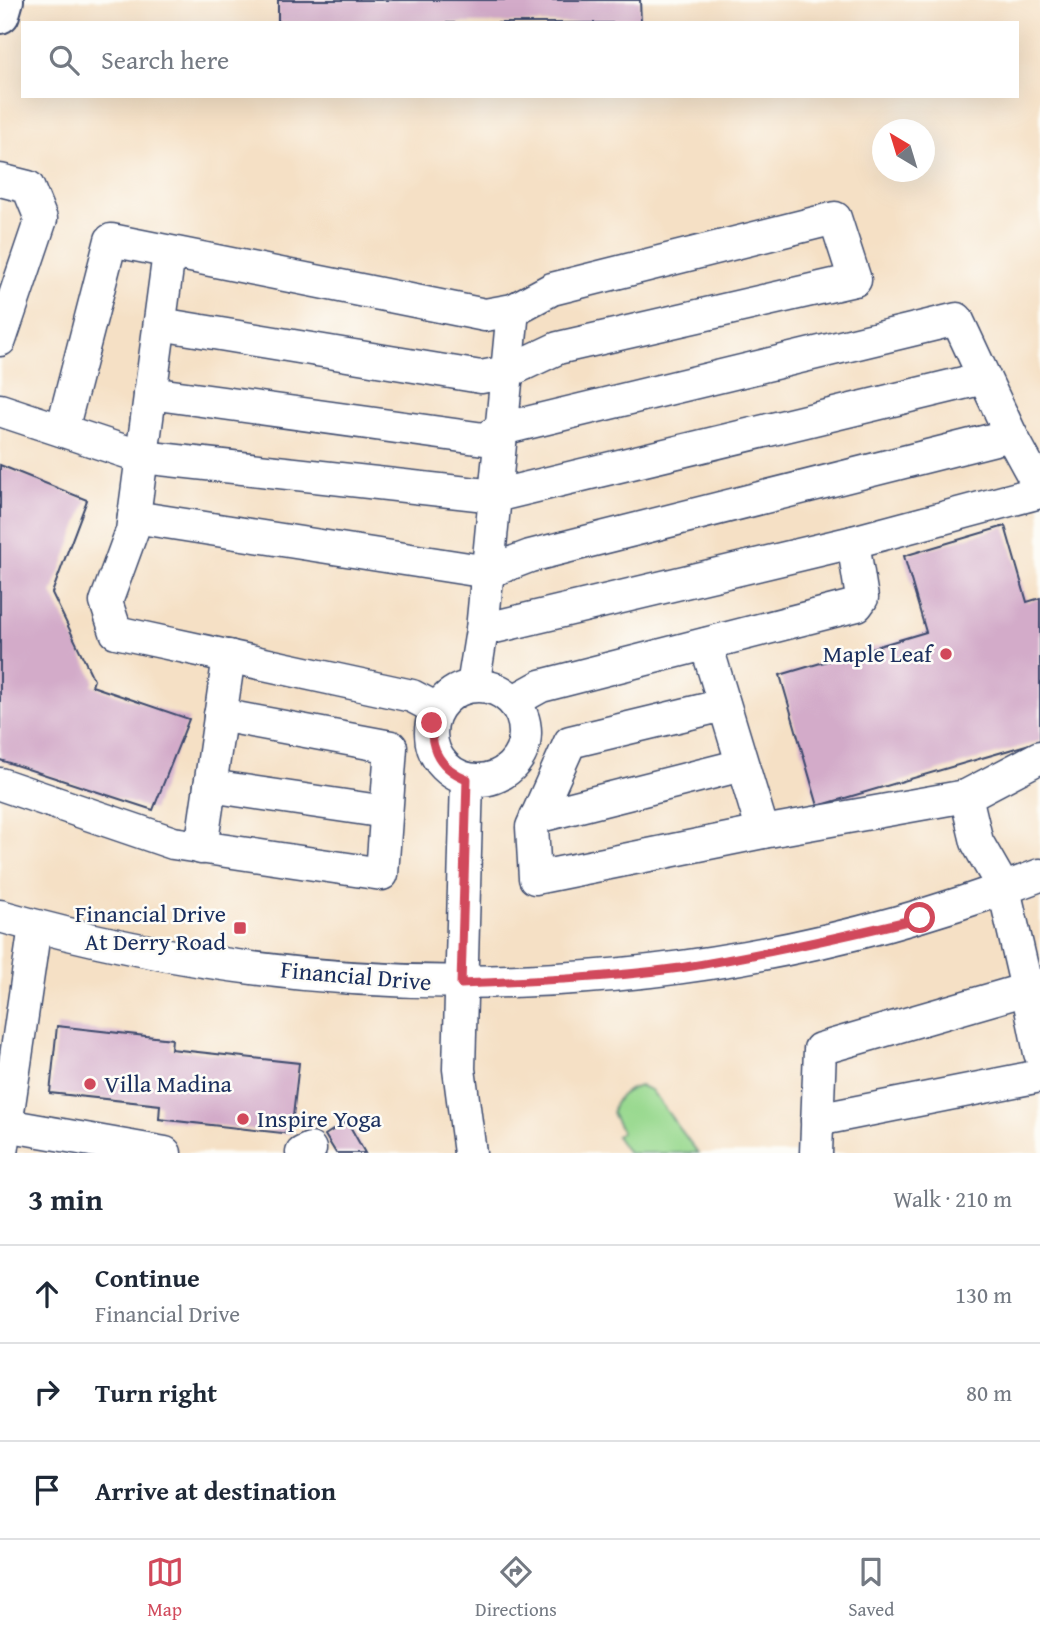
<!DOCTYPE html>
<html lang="en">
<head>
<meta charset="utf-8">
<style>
	body { margin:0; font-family:"Gentium Book Plus",serif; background:#f6f6f7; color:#1f2937 }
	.compass { position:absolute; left:872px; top:119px; width:63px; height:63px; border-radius:50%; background:#fff; box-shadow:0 7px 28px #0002; rotate:322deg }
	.stop { position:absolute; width:21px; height:21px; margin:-16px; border:5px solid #d1495b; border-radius:50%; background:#fff }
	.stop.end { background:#d1495b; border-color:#fff; box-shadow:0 2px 7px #0008 }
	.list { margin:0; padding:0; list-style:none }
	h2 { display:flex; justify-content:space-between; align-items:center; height:91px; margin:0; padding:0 28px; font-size:30px }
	h2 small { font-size:23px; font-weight:400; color:#747a83 }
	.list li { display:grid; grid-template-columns:46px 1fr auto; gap:21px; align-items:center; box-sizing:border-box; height:98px; padding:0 28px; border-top:2px solid #e0e1e3 }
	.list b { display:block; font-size:26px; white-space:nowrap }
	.list p { margin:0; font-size:23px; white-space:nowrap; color:#747a83 }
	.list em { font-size:23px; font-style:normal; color:#747a83 }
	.icon { flex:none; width:38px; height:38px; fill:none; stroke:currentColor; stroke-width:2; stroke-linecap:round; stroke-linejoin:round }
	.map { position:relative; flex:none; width:1040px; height:1153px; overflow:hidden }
	.search { position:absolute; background:#fff; box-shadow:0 7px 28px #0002; left:21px; right:21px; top:21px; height:77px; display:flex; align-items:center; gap:18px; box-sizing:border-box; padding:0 24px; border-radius:0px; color:#747a83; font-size:26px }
	.sheet { height:385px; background:#fff }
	nav { display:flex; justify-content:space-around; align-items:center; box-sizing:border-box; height:98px; border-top:2px solid #e0e1e3; background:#fff; font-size:19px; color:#747a83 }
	nav a { display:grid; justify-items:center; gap:4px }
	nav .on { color:#d1495b }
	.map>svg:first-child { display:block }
	.green { fill:#99d98f; stroke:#5a8476; stroke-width:2 }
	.building { fill:#d3abc9 }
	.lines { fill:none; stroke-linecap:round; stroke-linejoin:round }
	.minor-casing { stroke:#3c4a6d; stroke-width:35 }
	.major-casing { stroke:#3c4a6d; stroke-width:42 }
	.minor { stroke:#fff; stroke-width:32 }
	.major { stroke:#fff; stroke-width:38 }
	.route { stroke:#d1495b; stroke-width:9 }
	.poi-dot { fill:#d1495b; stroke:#fdfcf7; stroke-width:2.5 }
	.labels { text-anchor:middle; stroke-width:5; stroke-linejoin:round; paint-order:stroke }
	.poi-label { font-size:24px; fill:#1b2f5e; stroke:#fdfcf7; text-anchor:end }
	.street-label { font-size:24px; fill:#1b2f5e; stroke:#fdfcf7 }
</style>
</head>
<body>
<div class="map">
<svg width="1040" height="1153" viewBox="0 0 1040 1153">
	<rect width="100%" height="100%" fill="#fdfcf7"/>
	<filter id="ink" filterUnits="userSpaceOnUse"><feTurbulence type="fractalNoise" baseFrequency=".0143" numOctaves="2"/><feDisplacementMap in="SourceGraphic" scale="14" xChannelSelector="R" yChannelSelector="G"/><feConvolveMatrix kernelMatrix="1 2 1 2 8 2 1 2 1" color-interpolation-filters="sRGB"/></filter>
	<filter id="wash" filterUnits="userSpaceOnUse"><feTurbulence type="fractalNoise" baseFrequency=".00686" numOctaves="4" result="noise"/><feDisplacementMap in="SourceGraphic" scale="28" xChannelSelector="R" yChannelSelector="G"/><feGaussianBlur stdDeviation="1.57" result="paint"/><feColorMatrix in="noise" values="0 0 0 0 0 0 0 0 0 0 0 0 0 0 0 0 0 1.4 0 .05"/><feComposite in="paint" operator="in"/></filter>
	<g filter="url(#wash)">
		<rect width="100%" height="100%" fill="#f5e0c5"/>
		<path class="green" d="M640 1086 651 1090 698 1153H628L616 1136 622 1132 612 1113C616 1096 624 1091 640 1086Z"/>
		<g id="blocks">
			<g class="building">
				<path d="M278 0H640L641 23H278Z"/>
				<path d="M0 465 87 500 52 593 94 680 92 686 189 719 153 810 0 760Z"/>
				<path d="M1005 526 1027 602 1040 598V741L818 806 780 675 926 632 904 556Z"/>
				<path d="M57 1026 172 1039 171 1049 299 1063 291 1134 159 1119 160 1105 50 1093Z"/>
				<path d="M347 1121 365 1153H336L325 1135Z"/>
			</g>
		</g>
	</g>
	<g filter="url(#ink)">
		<use href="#blocks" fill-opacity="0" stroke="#3c4a6d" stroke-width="2"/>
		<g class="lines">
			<g class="minor-casing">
				<g id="minor">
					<path d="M0 180 28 187 41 219 0 340"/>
					<path d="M169 253 132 531 106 602 116 632 412 696 437 709"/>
					<path d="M150 393 484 439 502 429 957 319 1011 435 1040 488"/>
					<path d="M0 410 142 457 495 496 984 378"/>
					<path d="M62 430 111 240 485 315 513 310 552 289 835 218 855 280 558 348 507 372 481 377 160 324"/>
					<path d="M134 517 488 572 530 556 1011 435"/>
					<path d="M482 630 853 542 1040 492"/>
					<path d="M706 644 763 832"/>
					<circle cx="478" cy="733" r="47"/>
					<path d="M473 686 482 630 513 310"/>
					<path d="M514 701 541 686 857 605 862 598 853 542"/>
					<path d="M724 705 570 742 532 827 535 878 763 832 966 796 1040 757"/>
					<path d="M467 779 459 1069 470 1153"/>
					<path d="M0 784 173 843 382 874 391 747 220 715"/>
					<path d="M210 786 386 812"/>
					<path d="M966 796 977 842 1004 889 1027 989 1040 985"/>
					<path d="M536 817 742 765"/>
					<path d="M201 848 229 656"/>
					<path d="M0 916C345 1014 704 1004 1040 875"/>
					<path d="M817 1120 1040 1076"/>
					<path d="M0 1124 165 1153"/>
					<path d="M2 1153 35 926"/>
					<path d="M302 1153 310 1149"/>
					<path d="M816 1153 820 1049 1027 989 1040 1053"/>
				</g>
			</g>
			<g class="major-casing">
				<path id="major" d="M0 14 4 0"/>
			</g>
			<use href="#minor" class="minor"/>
			<use href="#major" class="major"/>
		</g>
	</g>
	<g class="lines" filter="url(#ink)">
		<path class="route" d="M432 723C430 751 441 769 467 779L461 984C534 981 607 978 680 968 761 955 841 937 920 918"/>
	</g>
	<g class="poi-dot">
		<circle cx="946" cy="654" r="7"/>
		<rect x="233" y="921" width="14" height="14" rx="3.5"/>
		<circle cx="90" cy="1084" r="7"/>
		<circle cx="243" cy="1119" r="7"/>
	</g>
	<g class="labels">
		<g class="poi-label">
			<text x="932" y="662">Maple Leaf</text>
			<text x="226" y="922">Financial Drive<tspan x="226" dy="28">At Derry Road</tspan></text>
			<text x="104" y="1092" text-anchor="start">Villa Madina</text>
			<text x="257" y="1127" text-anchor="start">Inspire Yoga</text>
		</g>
		<g class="street-label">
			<text transform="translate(356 976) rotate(5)" y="8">Financial Drive</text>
		</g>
	</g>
</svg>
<svg class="compass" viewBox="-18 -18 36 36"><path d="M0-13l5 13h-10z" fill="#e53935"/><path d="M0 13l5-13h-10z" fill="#747a83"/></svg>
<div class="stop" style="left:920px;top:918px"></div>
<div class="stop end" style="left:432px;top:723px"></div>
<div class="search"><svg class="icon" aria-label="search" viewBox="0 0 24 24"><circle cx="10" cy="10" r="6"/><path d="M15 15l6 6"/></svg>Search here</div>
</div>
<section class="sheet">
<h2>3 min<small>Walk · 210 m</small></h2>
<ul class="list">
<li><svg class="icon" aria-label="ahead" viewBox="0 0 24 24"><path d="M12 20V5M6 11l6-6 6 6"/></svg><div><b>Continue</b><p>Financial Drive</p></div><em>130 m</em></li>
<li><svg class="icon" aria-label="right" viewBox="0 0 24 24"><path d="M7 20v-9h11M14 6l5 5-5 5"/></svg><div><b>Turn right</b></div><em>80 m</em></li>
<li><svg class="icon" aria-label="arrive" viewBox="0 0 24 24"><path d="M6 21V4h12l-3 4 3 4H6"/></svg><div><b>Arrive at destination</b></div></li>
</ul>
</section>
<nav>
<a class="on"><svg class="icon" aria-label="map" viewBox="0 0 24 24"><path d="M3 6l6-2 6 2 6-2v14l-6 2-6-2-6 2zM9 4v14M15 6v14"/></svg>Map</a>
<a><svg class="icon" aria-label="directions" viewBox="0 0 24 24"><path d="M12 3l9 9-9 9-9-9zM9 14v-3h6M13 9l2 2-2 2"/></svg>Directions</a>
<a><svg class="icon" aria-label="saved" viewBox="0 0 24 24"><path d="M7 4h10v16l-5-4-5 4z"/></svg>Saved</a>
</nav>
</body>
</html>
